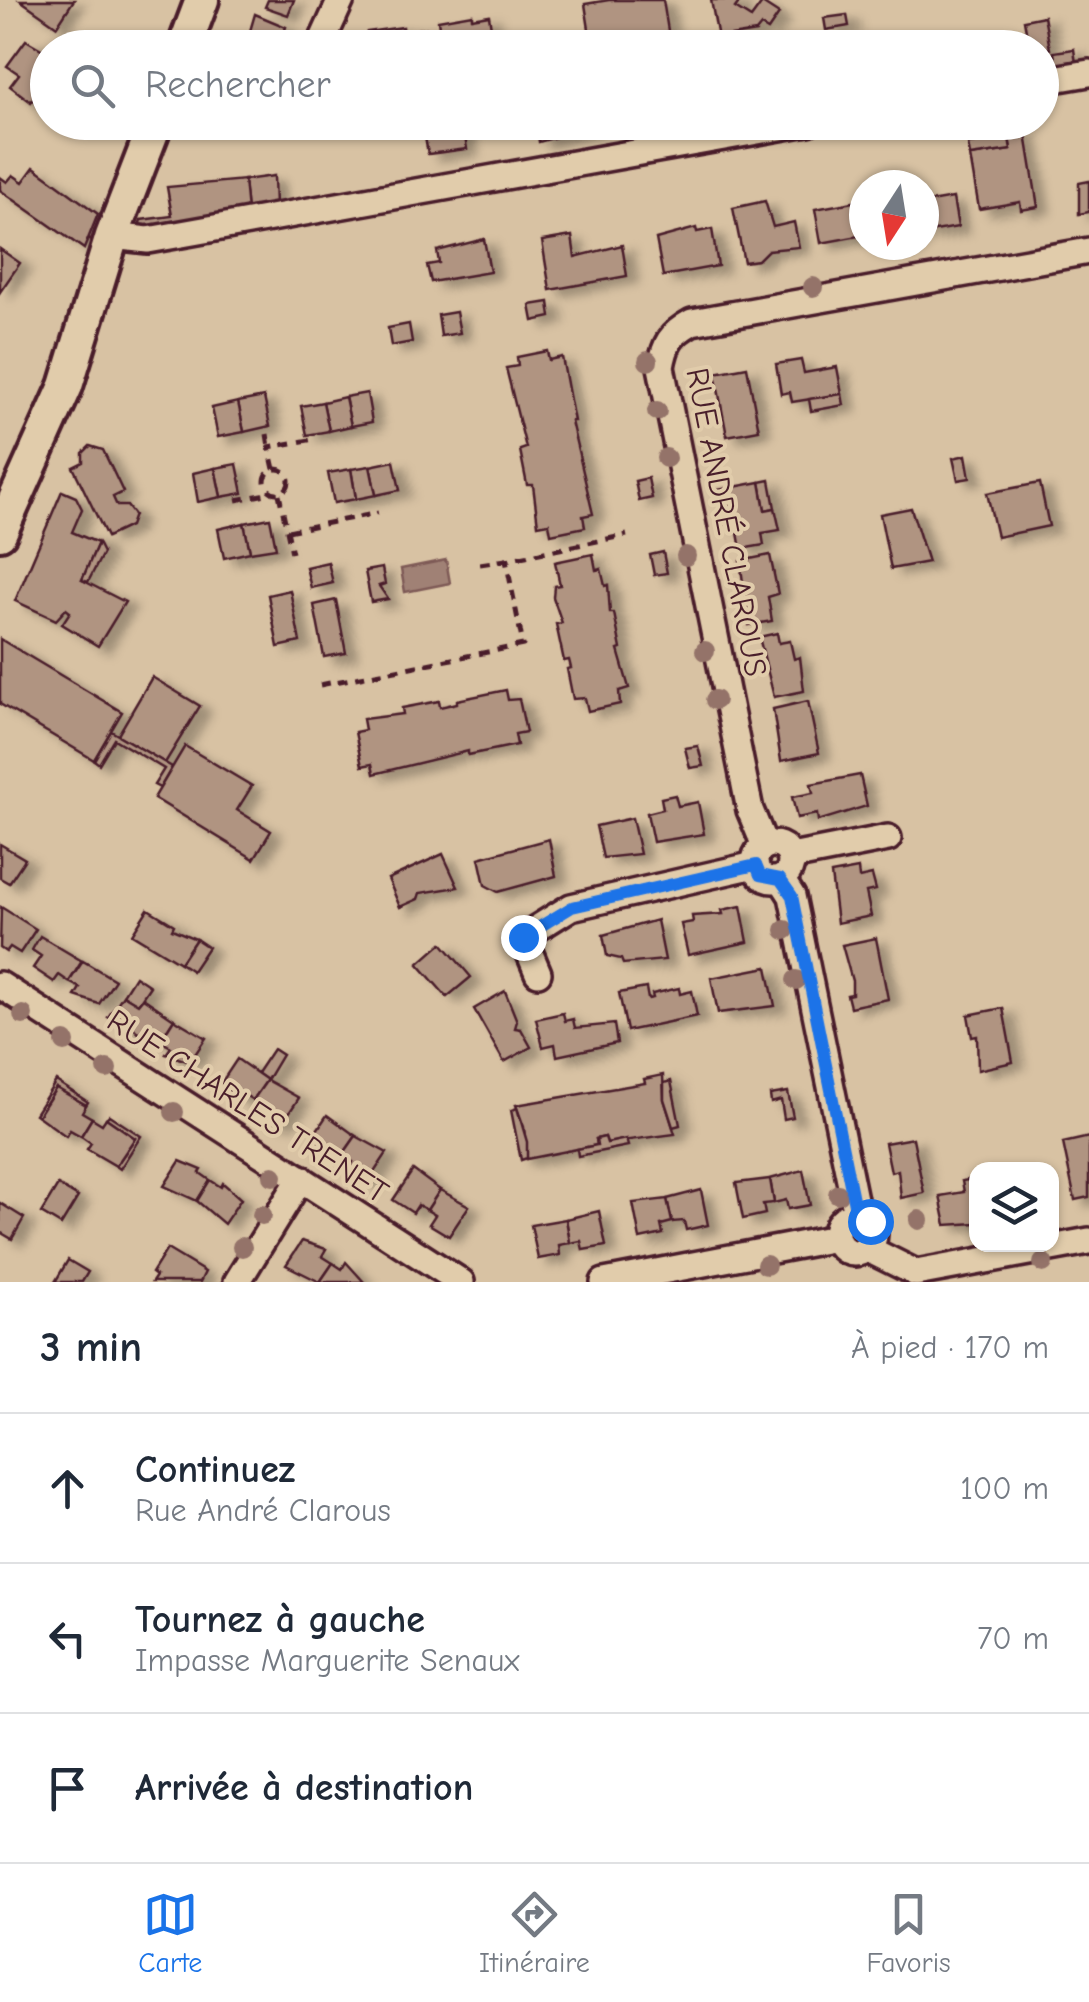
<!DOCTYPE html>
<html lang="fr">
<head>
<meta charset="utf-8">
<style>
	body { margin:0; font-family:"Comic Neue",sans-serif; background:#f6f6f7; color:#1f2937 }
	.controls { position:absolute; right:30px; bottom:30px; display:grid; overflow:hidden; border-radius:20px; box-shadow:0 2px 8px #0004 }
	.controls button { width:90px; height:90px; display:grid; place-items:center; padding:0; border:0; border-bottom:2px solid #e0e1e3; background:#fff; color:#1f2937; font:50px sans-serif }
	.compass { position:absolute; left:849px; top:170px; width:90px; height:90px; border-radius:50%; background:#fff; box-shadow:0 2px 8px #0004; rotate:192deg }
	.stop { position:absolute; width:30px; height:30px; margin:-22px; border:8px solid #1a73e8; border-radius:50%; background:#fff }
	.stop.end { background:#1a73e8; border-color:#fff; box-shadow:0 2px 10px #0008 }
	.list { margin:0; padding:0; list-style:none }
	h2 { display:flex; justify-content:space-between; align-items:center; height:130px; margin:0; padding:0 40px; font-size:42px }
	h2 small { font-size:32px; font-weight:400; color:#747a83 }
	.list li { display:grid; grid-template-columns:65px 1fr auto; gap:30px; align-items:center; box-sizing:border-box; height:150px; padding:0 40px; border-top:2px solid #e0e1e3 }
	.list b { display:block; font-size:38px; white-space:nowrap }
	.list p { margin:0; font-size:32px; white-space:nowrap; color:#747a83 }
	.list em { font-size:32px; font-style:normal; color:#747a83 }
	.icon { flex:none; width:55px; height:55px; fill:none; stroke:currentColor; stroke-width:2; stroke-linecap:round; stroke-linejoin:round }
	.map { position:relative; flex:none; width:1089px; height:1282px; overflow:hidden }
	.search { position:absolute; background:#fff; box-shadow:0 2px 8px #0004; left:30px; right:30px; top:30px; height:110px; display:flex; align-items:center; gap:25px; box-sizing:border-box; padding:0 35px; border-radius:55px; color:#747a83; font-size:38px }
	.sheet { height:580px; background:#fff }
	nav { display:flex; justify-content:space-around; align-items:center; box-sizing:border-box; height:140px; border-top:2px solid #e0e1e3; background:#fff; font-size:28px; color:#747a83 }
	nav a { display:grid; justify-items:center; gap:5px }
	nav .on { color:#1a73e8 }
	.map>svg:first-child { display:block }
	.water { fill:#a08174; stroke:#7e5a57; stroke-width:2.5 }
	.building { fill:#b09481; stroke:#4a1f2b; stroke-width:2.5; filter:url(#shadow) }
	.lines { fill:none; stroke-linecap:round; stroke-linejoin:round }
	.minor-casing { stroke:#4a1f2b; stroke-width:32 }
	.major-casing { stroke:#4a1f2b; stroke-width:40 }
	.path { stroke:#4a1f2b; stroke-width:5; stroke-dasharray:10 8; stroke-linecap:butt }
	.minor { stroke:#e1ccab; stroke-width:25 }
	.major { stroke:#e1ccab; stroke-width:32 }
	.tree { fill:#947369 }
	.route { stroke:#1a73e8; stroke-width:12 }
	.labels { text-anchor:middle; stroke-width:8; stroke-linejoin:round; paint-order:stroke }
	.street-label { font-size:32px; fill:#4a1f2b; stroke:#e1ccab }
</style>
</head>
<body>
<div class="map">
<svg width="1089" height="1282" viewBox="0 0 1089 1282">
	<defs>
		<filter id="shadow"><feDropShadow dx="11" dy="6" stdDeviation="5" flood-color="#0004"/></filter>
	</defs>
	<rect width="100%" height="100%" fill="#d8c2a3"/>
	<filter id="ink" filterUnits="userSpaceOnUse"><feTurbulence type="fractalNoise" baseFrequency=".01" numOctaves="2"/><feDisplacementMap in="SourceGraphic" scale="20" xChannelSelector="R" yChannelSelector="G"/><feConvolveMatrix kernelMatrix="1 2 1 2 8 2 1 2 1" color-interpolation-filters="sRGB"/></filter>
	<g filter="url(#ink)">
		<path class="water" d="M446 560 450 583 405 592 401 569Z"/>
		<g class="building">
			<path d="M20 0H74L57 26Z"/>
			<path d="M268 0H294L288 15 265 7Z"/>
			<path d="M609 0H663L670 43 592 48 585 4Z"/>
			<path d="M711 0H741L735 8 751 18 762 3 779 14 768 30 761 26 756 32 718 38Z"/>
			<path d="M255 14 286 27 279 48H245Z"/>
			<path d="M472 14V18L489 15 494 48H442L438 20Z"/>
			<path d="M847 15 849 26 826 30 824 18Z"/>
			<path d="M1044 16 1050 49 1029 48 1024 20Z"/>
			<path d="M403 27V31L426 28 429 48H337L348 45 347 40 368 36 367 32Z"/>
			<path d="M26 40 48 53V94L40 89 31 102 10 86 19 74 7 66Z"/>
			<path d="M1074 49 1076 63 1056 67 1054 52Z"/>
			<path d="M536 122H592V127L539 142Z"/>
			<path d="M635 122H673L675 136 638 143Z"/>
			<path d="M463 124 467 149 428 154 425 137 432 136V129Z"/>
			<path d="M1026 134 1038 207 1021 210 1020 202 979 209 970 156 1011 150 1009 137Z"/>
			<path d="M1009 137 1011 150 970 156 968 144Z"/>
			<path d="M34 167 98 214 84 249 0 190V177L7 182 13 175 23 182Z"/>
			<path d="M274 176 275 207 247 211 244 180Z"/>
			<path d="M244 180 247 211 138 229 141 220 172 216 167 187Z"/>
			<path d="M1089 181V212L1079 214V183Z"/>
			<path d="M953 198 958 227 924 233V203Z"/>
			<path d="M864 200V235L821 243 815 209Z"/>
			<path d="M765 201 773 227 794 222 799 247 768 250 758 260 744 262 733 208Z"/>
			<path d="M696 228 697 232 712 229 718 266 663 276 656 239Z"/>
			<path d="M572 236 575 257 622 245 627 276 550 290 542 241Z"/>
			<path d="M484 239 490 272 431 282 427 265 439 263 437 251Z"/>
			<path d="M0 249 20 263 0 292Z"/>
			<path d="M549 302 551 317 533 321 530 305Z"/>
			<path d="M456 312 460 333 441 336 438 315Z"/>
			<path d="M409 324 412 342 391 346 388 328Z"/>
			<path d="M547 351 549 360 562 357 574 421H571L593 514 583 516 585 527 551 534 549 523 538 525 533 485H527L520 450 526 448 506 368 518 366 517 357Z"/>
			<path d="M801 360 804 373 837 367 842 394 792 402 790 392 781 394 776 364Z"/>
			<path d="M747 367 759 430 727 436 715 373Z"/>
			<path d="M367 393 372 422 351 426 345 397Z"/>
			<path d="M842 394 844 405 811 411 809 399Z"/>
			<path d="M264 397 270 426 244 432 238 402Z"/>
			<path d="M345 397 351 426 329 431 323 402Z"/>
			<path d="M238 402 244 432 218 437 212 408Z"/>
			<path d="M323 402 329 431 307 435 301 406Z"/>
			<path d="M90 446 103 450 123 492 113 497 117 506H127L134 515 130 526 107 537 73 467 83 462V453Z"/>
			<path d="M966 455 970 478 958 480 953 458Z"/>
			<path d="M394 461 400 490 376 495 370 466Z"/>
			<path d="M237 464 243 493 221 497 215 468Z"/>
			<path d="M370 466 376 495 356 499 351 469Z"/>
			<path d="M215 468 221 497 198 502 193 473Z"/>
			<path d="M351 469 356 499 334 503 328 473Z"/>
			<path d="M648 478 652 498 639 501 635 481Z"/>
			<path d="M770 480 775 508 765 510 760 482Z"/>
			<path d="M760 482 765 510 775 508 780 530 762 533 764 545 741 549 736 522 725 525 721 508 726 507 718 490Z"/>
			<path d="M1040 483 1049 526 997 537 987 493Z"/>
			<path d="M62 491 76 497 82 509 72 532 98 543 82 580 125 602 98 646 62 624 70 612 66 609 56 620 15 601Z"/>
			<path d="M911 508 928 562 891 569 880 514Z"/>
			<path d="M270 518 276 548 250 552 244 523Z"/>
			<path d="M244 523 250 552 224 558 218 529Z"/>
			<path d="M98 543 103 553 88 582 82 580Z"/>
			<path d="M663 552 667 573 654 575 650 555Z"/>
			<path d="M593 554 596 570 601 569 605 586 608 585 610 613H614L621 649 618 650 629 688 619 691 620 704 588 711 585 698 573 699 567 669 571 668 569 660 564 661 556 624 562 623 553 597 554 586 560 585 555 562Z"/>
			<path d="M770 555 778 594 768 597 772 621 749 625 740 561Z"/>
			<path d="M328 562 333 583 311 588 306 567Z"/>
			<path d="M382 568 385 584 379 586 388 599 371 602 365 571Z"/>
			<path d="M290 590 300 642 278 647 268 595Z"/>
			<path d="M336 600 346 653 324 657 314 605Z"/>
			<path d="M777 633 779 643 790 641 794 659 800 657 804 691 774 697 759 637Z"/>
			<path d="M0 639 122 712 94 760 0 704Z"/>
			<path d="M152 677 200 706 165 763 118 735Z"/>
			<path d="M506 690 508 700 519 699 526 732 515 734 517 745 468 755V751L374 774 372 764 362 766 355 732 365 730 363 719 403 714 402 708 439 701 440 707 457 703V700Z"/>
			<path d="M808 701 819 753 781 761 773 709Z"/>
			<path d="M111 731 172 767 160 788 154 785 164 769 114 739 99 764 94 760Z"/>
			<path d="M185 746 252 786 237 810 271 831 254 859 154 798Z"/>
			<path d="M698 746 703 766 690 768 685 748Z"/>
			<path d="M860 775 867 806 818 821 817 814 797 818 792 797 813 793 811 784Z"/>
			<path d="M675 795 678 806 698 802 704 834 653 842 647 813 663 809 661 798Z"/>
			<path d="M632 818 640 854 603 858 596 826Z"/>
			<path d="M549 839 556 876 498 892 485 885 479 858Z"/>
			<path d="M0 844 25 859 9 883 0 878Z"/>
			<path d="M443 854 458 887 420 893 418 899 400 907 388 879Z"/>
			<path d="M858 869 859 878 872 875 876 890 866 892 871 916 837 923 831 874Z"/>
			<path d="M741 906 748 942 688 955 681 924 693 922 692 916 723 914 722 910Z"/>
			<path d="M1 907 36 929 20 953 10 947 6 952 0 948Z"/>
			<path d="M148 909 174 925 172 929 196 939 180 963 132 934Z"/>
			<path d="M657 920 665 960 623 964 621 959 607 956 603 935Z"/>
			<path d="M40 936 82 961 69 982 59 975 54 982 33 968 41 956 32 950Z"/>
			<path d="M876 938 888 999 850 1007 847 995 852 994V981L842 945Z"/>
			<path d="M196 939 208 947 192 971 180 963Z"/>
			<path d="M442 943 471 977 447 997 418 964Z"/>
			<path d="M83 961 115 980 99 1004 75 996 80 988 69 982Z"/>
			<path d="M767 967 775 1006 718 1013 711 978Z"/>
			<path d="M135 976 150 986 138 1004 123 995Z"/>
			<path d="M646 988 648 999 653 998 652 994 679 988 680 994 692 991 697 1016 627 1031 619 993Z"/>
			<path d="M505 991 517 1021 515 1028 521 1029 531 1047 504 1062 474 1009Z"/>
			<path d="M123 995 138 1004 143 998 174 1019 160 1041 149 1034 145 1040 129 1023 126 1028 108 1017Z"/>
			<path d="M1003 1008 1013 1062 978 1070 977 1036 972 1037 968 1015Z"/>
			<path d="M563 1013 565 1021 573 1019 575 1028 614 1024 617 1043 557 1056 555 1044 543 1047 536 1019Z"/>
			<path d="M174 1019 206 1038 190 1062 166 1054 171 1047 160 1041Z"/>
			<path d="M273 1049 282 1055 267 1080 257 1073Z"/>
			<path d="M237 1059 267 1080 253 1100 243 1094 239 1101 221 1083Z"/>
			<path d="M663 1075 664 1099 675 1134 607 1143 605 1137 596 1139 597 1145 527 1159 524 1127 516 1105 645 1083 644 1079Z"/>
			<path d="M267 1080 299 1098 283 1122 259 1114 263 1107 253 1100Z"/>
			<path d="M56 1081 88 1102 86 1105 56 1088 38 1116 35 1114Z"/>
			<path d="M671 1081 680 1125 673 1127 664 1099V1083Z"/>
			<path d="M56 1088 86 1105 82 1112 92 1118 81 1136 70 1130 66 1136 38 1116Z"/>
			<path d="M788 1092 793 1117 784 1119 781 1100 771 1103 770 1095Z"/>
			<path d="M517 1108 527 1142V1158L521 1160 511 1110Z"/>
			<path d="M109 1115 141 1136 120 1169 116 1166 135 1138 106 1118Z"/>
			<path d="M327 1115 356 1136 342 1156 332 1149 327 1158 307 1145Z"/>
			<path d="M92 1118 102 1124 106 1118 135 1138 116 1166 87 1149 91 1143 81 1136Z"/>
			<path d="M356 1136 387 1153 367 1183 348 1171 353 1162 342 1156Z"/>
			<path d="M605 1137 607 1143 626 1139 628 1146 578 1156 577 1149 597 1145 596 1139Z"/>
			<path d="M1089 1137V1197L1075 1200 1063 1143Z"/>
			<path d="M913 1138 924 1193 901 1198 898 1170 891 1172 885 1143Z"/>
			<path d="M180 1161 202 1170 200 1173 210 1180 197 1201 164 1186Z"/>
			<path d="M413 1170 440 1190 427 1210 418 1205 413 1213 393 1200Z"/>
			<path d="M803 1170 810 1205 788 1209 786 1200 774 1203 770 1179Z"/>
			<path d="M770 1179 774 1203 763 1204 765 1214 743 1219 736 1183Z"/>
			<path d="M975 1179 976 1223 946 1225 940 1196 964 1192 962 1181Z"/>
			<path d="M210 1180 221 1187 223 1183 241 1199 224 1224 197 1201Z"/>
			<path d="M58 1185 78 1197 61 1225 41 1213Z"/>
			<path d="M440 1190 469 1206 449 1236 429 1224 435 1215 427 1210Z"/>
			<path d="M701 1190 708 1225 686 1230 684 1221 672 1222 667 1199Z"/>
			<path d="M667 1199 672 1222 661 1225 663 1234 640 1239 633 1203Z"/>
			<path d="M0 1203 24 1218 12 1239 0 1232Z"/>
			<path d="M599 1211 606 1246 583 1250 581 1241 570 1243 566 1219Z"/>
			<path d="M566 1219 570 1243 559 1245 560 1255 538 1259 531 1225Z"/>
			<path d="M302 1241 326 1249 322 1256 333 1263 320 1282 286 1265Z"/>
			<path d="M167 1249 205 1272 200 1282H152L156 1276 152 1273Z"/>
			<path d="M68 1260 88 1272 82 1282H55Z"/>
			<path d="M346 1262 364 1282H320L333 1263 342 1269Z"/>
		</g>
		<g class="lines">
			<g class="minor-casing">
				<g id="minor">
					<path d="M319 48 341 0"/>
					<path d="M1042 81 1089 73"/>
					<path d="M112 236 148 240 808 122"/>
					<circle cx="773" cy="862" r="18"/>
					<path d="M765 846 750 810 661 367C665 344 670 334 692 322L1089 251"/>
					<path d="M791 857 888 838"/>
					<path d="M781 879 792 896 857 1214"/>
					<path d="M538 973 523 937 571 907 755 865"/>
					<path d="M0 985 461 1282"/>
					<circle cx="855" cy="1234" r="19"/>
					<path d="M868 1249 916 1273 1089 1241"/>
					<path d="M237 1282 301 1178"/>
					<path d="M604 1282 836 1238"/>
				</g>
			</g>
			<g class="major-casing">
				<g id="major">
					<path d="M184 48 202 0"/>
					<path d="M0 533 66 386 112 236 156 122"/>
				</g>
			</g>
			<g class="path">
				<path d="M267 434 269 447"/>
				<circle cx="277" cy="481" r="12"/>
				<path d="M274 469 269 447 315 439"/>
				<path d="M279 494 292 553"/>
				<path d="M236 500 272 493"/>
				<path d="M288 531 378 513"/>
				<path d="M480 564 506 560"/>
				<path d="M320 685 523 645 506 560 627 535"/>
			</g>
			<use href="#minor" class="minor"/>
			<use href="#major" class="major"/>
		</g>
		<g class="tree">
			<circle cx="813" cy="287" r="10"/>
			<circle cx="648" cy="361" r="10"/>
			<circle cx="657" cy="411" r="10"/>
			<circle cx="666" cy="458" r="10"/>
			<circle cx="686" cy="556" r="10"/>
			<circle cx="705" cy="651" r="10"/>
			<circle cx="715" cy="700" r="10"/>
			<circle cx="785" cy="930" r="10"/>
			<circle cx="796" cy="980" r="10"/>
			<circle cx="23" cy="1015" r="10"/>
			<circle cx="65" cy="1042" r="10"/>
			<circle cx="107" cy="1069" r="10"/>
			<circle cx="174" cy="1112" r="10"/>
			<circle cx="273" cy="1176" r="10"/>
			<circle cx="838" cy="1194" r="10"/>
			<circle cx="262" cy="1215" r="10"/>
			<circle cx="919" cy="1220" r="10"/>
			<circle cx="242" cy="1247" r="10"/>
			<circle cx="1043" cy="1263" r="10"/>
			<circle cx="766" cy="1265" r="10"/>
		</g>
	</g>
	<g class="lines" filter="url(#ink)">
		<path class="route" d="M523 937 572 907 756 865 760 875 780 879 792 896 856 1214 870 1221"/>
	</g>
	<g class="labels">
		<g class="street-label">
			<text transform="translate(727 522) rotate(79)" y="11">RUE ANDRÉ CLAROUS</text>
			<text transform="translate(248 1106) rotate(33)" y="11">RUE CHARLES TRENET</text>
		</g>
	</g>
</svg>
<div class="controls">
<button><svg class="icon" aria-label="layers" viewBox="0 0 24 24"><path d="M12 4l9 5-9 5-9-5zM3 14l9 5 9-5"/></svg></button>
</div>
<svg class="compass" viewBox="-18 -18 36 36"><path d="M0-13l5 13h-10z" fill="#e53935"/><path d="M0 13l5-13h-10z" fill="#747a83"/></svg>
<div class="stop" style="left:870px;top:1221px"></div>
<div class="stop end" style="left:523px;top:937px"></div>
<div class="search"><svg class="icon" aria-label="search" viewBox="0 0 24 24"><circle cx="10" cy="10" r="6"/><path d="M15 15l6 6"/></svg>Rechercher</div>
</div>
<section class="sheet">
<h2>3 min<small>À pied · 170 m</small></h2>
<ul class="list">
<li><svg class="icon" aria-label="ahead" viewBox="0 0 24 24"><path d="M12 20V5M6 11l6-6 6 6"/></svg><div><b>Continuez</b><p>Rue André Clarous</p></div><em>100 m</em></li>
<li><svg class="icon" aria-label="left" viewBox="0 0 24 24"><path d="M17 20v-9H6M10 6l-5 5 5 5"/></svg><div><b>Tournez à gauche</b><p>Impasse Marguerite Senaux</p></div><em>70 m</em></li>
<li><svg class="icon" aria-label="arrive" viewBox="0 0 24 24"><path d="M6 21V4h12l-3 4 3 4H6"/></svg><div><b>Arrivée à destination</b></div></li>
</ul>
</section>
<nav>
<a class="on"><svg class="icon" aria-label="map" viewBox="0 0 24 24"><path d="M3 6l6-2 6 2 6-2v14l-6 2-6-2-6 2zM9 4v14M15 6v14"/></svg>Carte</a>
<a><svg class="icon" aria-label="directions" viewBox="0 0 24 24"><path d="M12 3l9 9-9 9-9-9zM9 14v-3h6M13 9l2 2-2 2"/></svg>Itinéraire</a>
<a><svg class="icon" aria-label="saved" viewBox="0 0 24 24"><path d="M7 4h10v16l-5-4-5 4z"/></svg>Favoris</a>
</nav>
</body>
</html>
